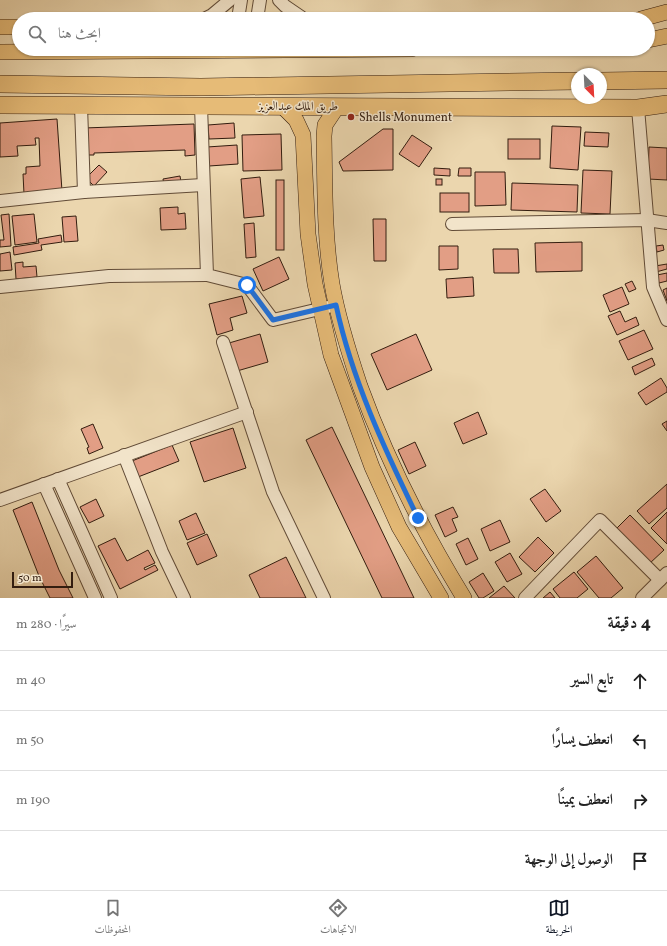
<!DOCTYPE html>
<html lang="ar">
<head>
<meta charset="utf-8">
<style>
	body { margin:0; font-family:Vollkorn,Amiri,serif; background:#f2f2f2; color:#222; direction:rtl }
	.compass { position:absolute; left:571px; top:68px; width:36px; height:36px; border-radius:50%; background:#fff; box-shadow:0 1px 3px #0004; rotate:156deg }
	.scale { position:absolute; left:12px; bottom:10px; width:61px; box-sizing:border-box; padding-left:4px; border:2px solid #331d0f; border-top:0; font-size:11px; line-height:14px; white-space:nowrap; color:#331d0f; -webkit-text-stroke:3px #f2e4ca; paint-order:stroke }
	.stop { position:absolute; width:12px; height:12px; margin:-9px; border:3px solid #1a73e8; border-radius:50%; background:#fff }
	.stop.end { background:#1a73e8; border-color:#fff; box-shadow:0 1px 4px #0008 }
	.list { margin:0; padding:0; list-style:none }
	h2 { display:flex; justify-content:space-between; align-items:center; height:52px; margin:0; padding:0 16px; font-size:17px }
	h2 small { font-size:13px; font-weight:400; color:#767676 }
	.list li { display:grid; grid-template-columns:26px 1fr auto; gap:12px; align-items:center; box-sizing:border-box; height:60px; padding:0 16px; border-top:1px solid #e0e0e0 }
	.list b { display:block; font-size:15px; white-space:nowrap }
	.list em { font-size:13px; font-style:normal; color:#767676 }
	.icon { flex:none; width:22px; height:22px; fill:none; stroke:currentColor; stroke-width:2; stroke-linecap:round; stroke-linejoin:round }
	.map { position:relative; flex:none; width:667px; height:598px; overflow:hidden; direction:ltr }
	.search { position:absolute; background:#fff; box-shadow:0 1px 3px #0004; left:12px; right:12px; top:12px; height:44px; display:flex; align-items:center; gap:10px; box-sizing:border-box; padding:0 14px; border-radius:22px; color:#767676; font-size:15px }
	.sheet { height:292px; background:#fff }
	nav { display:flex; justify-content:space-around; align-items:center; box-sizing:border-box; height:56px; border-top:1px solid #e0e0e0; background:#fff; font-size:11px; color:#767676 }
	nav a { display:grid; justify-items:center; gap:2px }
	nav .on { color:#111827 }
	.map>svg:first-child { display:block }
	.building { fill:#e29e85; stroke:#331d0f }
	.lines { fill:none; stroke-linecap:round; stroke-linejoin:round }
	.minor-casing { stroke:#614b37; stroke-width:14 }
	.major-casing { stroke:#331d0f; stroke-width:16 }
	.highway-casing { stroke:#331d0f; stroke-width:18 }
	.minor { stroke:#f2e4ca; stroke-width:12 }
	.major { stroke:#e6bb77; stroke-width:15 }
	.highway { stroke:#e6bb77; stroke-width:17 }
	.route { stroke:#1a73e8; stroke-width:5 }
	.poi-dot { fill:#8f2418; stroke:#f2e4ca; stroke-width:1.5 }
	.labels { text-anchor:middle; stroke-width:3; stroke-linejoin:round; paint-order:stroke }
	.street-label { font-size:12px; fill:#331d0f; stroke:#f2e4ca }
	.poi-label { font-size:12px; fill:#331d0f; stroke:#f2e4ca; text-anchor:start }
</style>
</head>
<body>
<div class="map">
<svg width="667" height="598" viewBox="0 0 667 598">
	<rect width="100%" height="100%" fill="#ebd6ae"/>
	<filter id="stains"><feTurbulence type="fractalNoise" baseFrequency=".005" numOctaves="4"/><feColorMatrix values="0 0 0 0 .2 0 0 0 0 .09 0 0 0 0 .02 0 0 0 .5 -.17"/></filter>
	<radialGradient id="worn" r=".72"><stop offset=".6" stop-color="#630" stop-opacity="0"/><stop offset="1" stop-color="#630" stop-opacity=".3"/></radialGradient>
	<g class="building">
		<path d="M57 119 62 191 24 194 23 174H26V167L40 166 39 138H35L36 145 17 146 18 156 0 157V123Z"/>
		<path d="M234 123 235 138 209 139 208 125Z"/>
		<path d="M194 124 195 155 185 156V150L94 153V155H85L84 128Z"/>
		<path d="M552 126 581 127 578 170 550 168Z"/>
		<path d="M383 129H393V170L343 171 339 162Z"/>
		<path d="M585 132 609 133 608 147 584 146Z"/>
		<path d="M281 134 282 170 243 171 242 135Z"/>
		<path d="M412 135 432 148 419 167 399 154Z"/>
		<rect x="508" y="139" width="32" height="20"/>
		<path d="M237 145 238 164 209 166 207 147Z"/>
		<path d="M649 147 667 148V180L648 179Z"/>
		<path d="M99 165 107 172 94 186 86 178Z"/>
		<path d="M434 168 450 169V176L434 175Z"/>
		<path d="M459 168H471V176H458Z"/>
		<path d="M583 170 612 171 610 214 581 213Z"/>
		<path d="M475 172H505L506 205 475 206Z"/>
		<path d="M180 176 181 182 164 185 163 179Z"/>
		<path d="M260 177 264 216 244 218 241 179Z"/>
		<rect x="436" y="179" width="6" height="6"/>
		<rect x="276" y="180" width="8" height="70"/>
		<path d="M512 183 578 185 577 212 511 210Z"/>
		<rect x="440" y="193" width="29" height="19"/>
		<path d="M178 207V214L185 213 186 229 161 230 160 208Z"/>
		<path d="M9 214 11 246 0 247V240H4L1 215Z"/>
		<path d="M34 214 37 242 15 245 12 216Z"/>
		<path d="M76 216 78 241 64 242 62 217Z"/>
		<path d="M373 219H386V261H374Z"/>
		<path d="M254 223 256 257 246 258 244 224Z"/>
		<path d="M61 235 62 242 41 245 42 250 14 255 13 247 39 243 38 239Z"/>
		<path d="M582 242V271L536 272 535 243Z"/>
		<path d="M663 245 664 250 657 252 656 246Z"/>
		<path d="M439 246H458V269L439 270Z"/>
		<path d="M493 249H518L519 273H494Z"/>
		<path d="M10 252 12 270 0 271V254Z"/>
		<path d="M279 257 289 279 263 291 253 269Z"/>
		<path d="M23 262V267L36 266 37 277 16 279 15 263Z"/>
		<path d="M667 264V269L656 272 655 266Z"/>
		<path d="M667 273V281L659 283 657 275Z"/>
		<path d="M473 277 474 296 447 298 446 279Z"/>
		<path d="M632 281 636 289 629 292 625 284Z"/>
		<path d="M622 287 629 304 610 312 603 295Z"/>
		<path d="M667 288V301L663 290Z"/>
		<path d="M242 296 247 313 230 318 233 330 217 335 209 304Z"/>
		<path d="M620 311 625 322 636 317 639 325 617 335 608 316Z"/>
		<path d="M644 330 653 349 628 360 619 341Z"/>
		<path d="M260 334 268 362 237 371 229 343Z"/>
		<path d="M416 334 432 370 387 390 371 354Z"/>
		<path d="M652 358 655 365 635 375 632 367Z"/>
		<path d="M661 378 667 388V392L646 405 638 393Z"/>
		<path d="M478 412 487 434 463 444 454 423Z"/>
		<path d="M667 421V431L662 424Z"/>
		<path d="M93 424 103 448 89 454 87 448 89 447 81 429Z"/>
		<path d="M332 427 414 598H382L306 440Z"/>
		<path d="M233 428 246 468 204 482 190 442Z"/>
		<path d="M415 442 426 466 409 474 398 450Z"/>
		<path d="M172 445 179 461 138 477 132 461Z"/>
		<path d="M667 484V508L649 524 637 511Z"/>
		<path d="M545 489 561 511 546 522 530 499Z"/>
		<path d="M96 499 104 516 89 523 80 507Z"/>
		<path d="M32 502 59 570 73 598H50L39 576 13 510Z"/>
		<path d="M453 507 458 517 452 519 457 531 445 537 435 515Z"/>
		<path d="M667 512V544L651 528Z"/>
		<path d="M196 513 205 533 187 540 179 521Z"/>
		<path d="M630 515 664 550 649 564 615 530Z"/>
		<path d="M500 520 510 542 490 551 481 529Z"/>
		<path d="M207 534 217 556 197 565 187 543Z"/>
		<path d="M538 537 554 553 535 572 519 557Z"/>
		<path d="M115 538 127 561 148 550 155 563 144 568 145 570 155 565 158 570 120 589 98 546Z"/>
		<path d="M468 538 478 559 466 565 456 544Z"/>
		<path d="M510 553 522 574 507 582 495 562Z"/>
		<path d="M596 556 623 588 611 598H599L577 572Z"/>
		<path d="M286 557 306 598H260L249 575Z"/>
		<path d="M574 572 588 589 577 598H560L553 589Z"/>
		<path d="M483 573 494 591 483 598H479L469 582Z"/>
		<path d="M504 586 515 598H489Z"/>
		<path d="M550 592 555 598H543Z"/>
	</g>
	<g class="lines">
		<g class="minor-casing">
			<g id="minor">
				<path d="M279 0 285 6 304 19"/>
				<path d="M204 19 212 15 230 0"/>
				<path d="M238 19 241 0"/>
				<path d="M257 19 260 0"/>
				<path d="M81 106 84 192"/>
				<path d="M201 106 207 275 247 285 273 320 328 307"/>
				<path d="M638 108 653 287 667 320"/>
				<path d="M0 201 84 192 203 185"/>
				<path d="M452 224 647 220 667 223"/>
				<path d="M0 287 109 276 207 275"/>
				<path d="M223 342 273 492 324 598"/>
				<path d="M124 455 162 552 184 598"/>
				<path d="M58 479 111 598"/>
				<path d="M44 484 95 598"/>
				<path d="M0 500 247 412"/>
				<path d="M525 598 600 520 660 580"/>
				<path d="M642 598 667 573"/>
			</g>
		</g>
		<g class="major-casing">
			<g id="major">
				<path d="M641 19 667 12"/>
				<path d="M0 27H19"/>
				<path d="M648 40 667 36"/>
				<path d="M0 52 412 49"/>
				<path d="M282 106 296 120 303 135 308 234 315 284 331 355 372 467 399 527 441 598"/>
				<path d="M337 107 325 125 324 136C325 185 324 235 332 284 338 319 349 353 360 386 387 460 423 531 464 598"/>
			</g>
		</g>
		<g class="highway-casing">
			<g id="highway">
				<path d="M601 81 667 80"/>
				<path d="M0 84 201 87 577 81"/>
				<path d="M0 105 638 108 667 104"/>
			</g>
		</g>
		<use href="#minor" class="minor"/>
		<use href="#major" class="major"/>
		<use href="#highway" class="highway"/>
	</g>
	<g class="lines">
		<path class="route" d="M247 285 273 320 336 305C352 380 385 450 418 518"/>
	</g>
	<circle class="poi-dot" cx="351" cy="117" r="4"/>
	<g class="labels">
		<g class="street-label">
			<text x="298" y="110">طريق الملك عبدالعزيز</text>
		</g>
		<g class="poi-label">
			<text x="359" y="121">Shells Monument</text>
		</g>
	</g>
	<rect width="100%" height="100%" filter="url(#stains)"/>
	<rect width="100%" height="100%" fill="url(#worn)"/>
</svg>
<svg class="compass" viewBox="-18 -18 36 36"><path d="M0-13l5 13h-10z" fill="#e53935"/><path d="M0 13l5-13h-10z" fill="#767676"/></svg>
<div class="scale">50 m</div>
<div class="stop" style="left:247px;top:285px"></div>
<div class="stop end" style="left:418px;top:518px"></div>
<div class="search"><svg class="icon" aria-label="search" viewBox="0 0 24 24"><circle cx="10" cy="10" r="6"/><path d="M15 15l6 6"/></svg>ابحث هنا</div>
</div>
<section class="sheet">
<h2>4 دقيقة<small>سيرًا · 280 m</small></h2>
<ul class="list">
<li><svg class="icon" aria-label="ahead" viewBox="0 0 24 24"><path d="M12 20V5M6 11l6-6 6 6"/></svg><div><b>تابع السير</b></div><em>40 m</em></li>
<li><svg class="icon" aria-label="left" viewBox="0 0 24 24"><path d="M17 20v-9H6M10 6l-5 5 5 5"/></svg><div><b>انعطف يسارًا</b></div><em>50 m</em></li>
<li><svg class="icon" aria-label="right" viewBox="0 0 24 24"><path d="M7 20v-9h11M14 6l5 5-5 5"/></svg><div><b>انعطف يمينًا</b></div><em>190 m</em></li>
<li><svg class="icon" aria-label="arrive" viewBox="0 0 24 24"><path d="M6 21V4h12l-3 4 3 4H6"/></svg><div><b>الوصول إلى الوجهة</b></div></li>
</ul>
</section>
<nav>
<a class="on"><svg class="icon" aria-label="map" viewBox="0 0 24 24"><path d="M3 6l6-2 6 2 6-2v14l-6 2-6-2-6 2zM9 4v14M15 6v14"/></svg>الخريطة</a>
<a><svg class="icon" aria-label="directions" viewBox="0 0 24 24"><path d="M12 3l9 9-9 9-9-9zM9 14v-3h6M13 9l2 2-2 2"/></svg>الاتجاهات</a>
<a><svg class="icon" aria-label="saved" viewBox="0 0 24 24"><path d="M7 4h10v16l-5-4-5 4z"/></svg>المحفوظات</a>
</nav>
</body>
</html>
